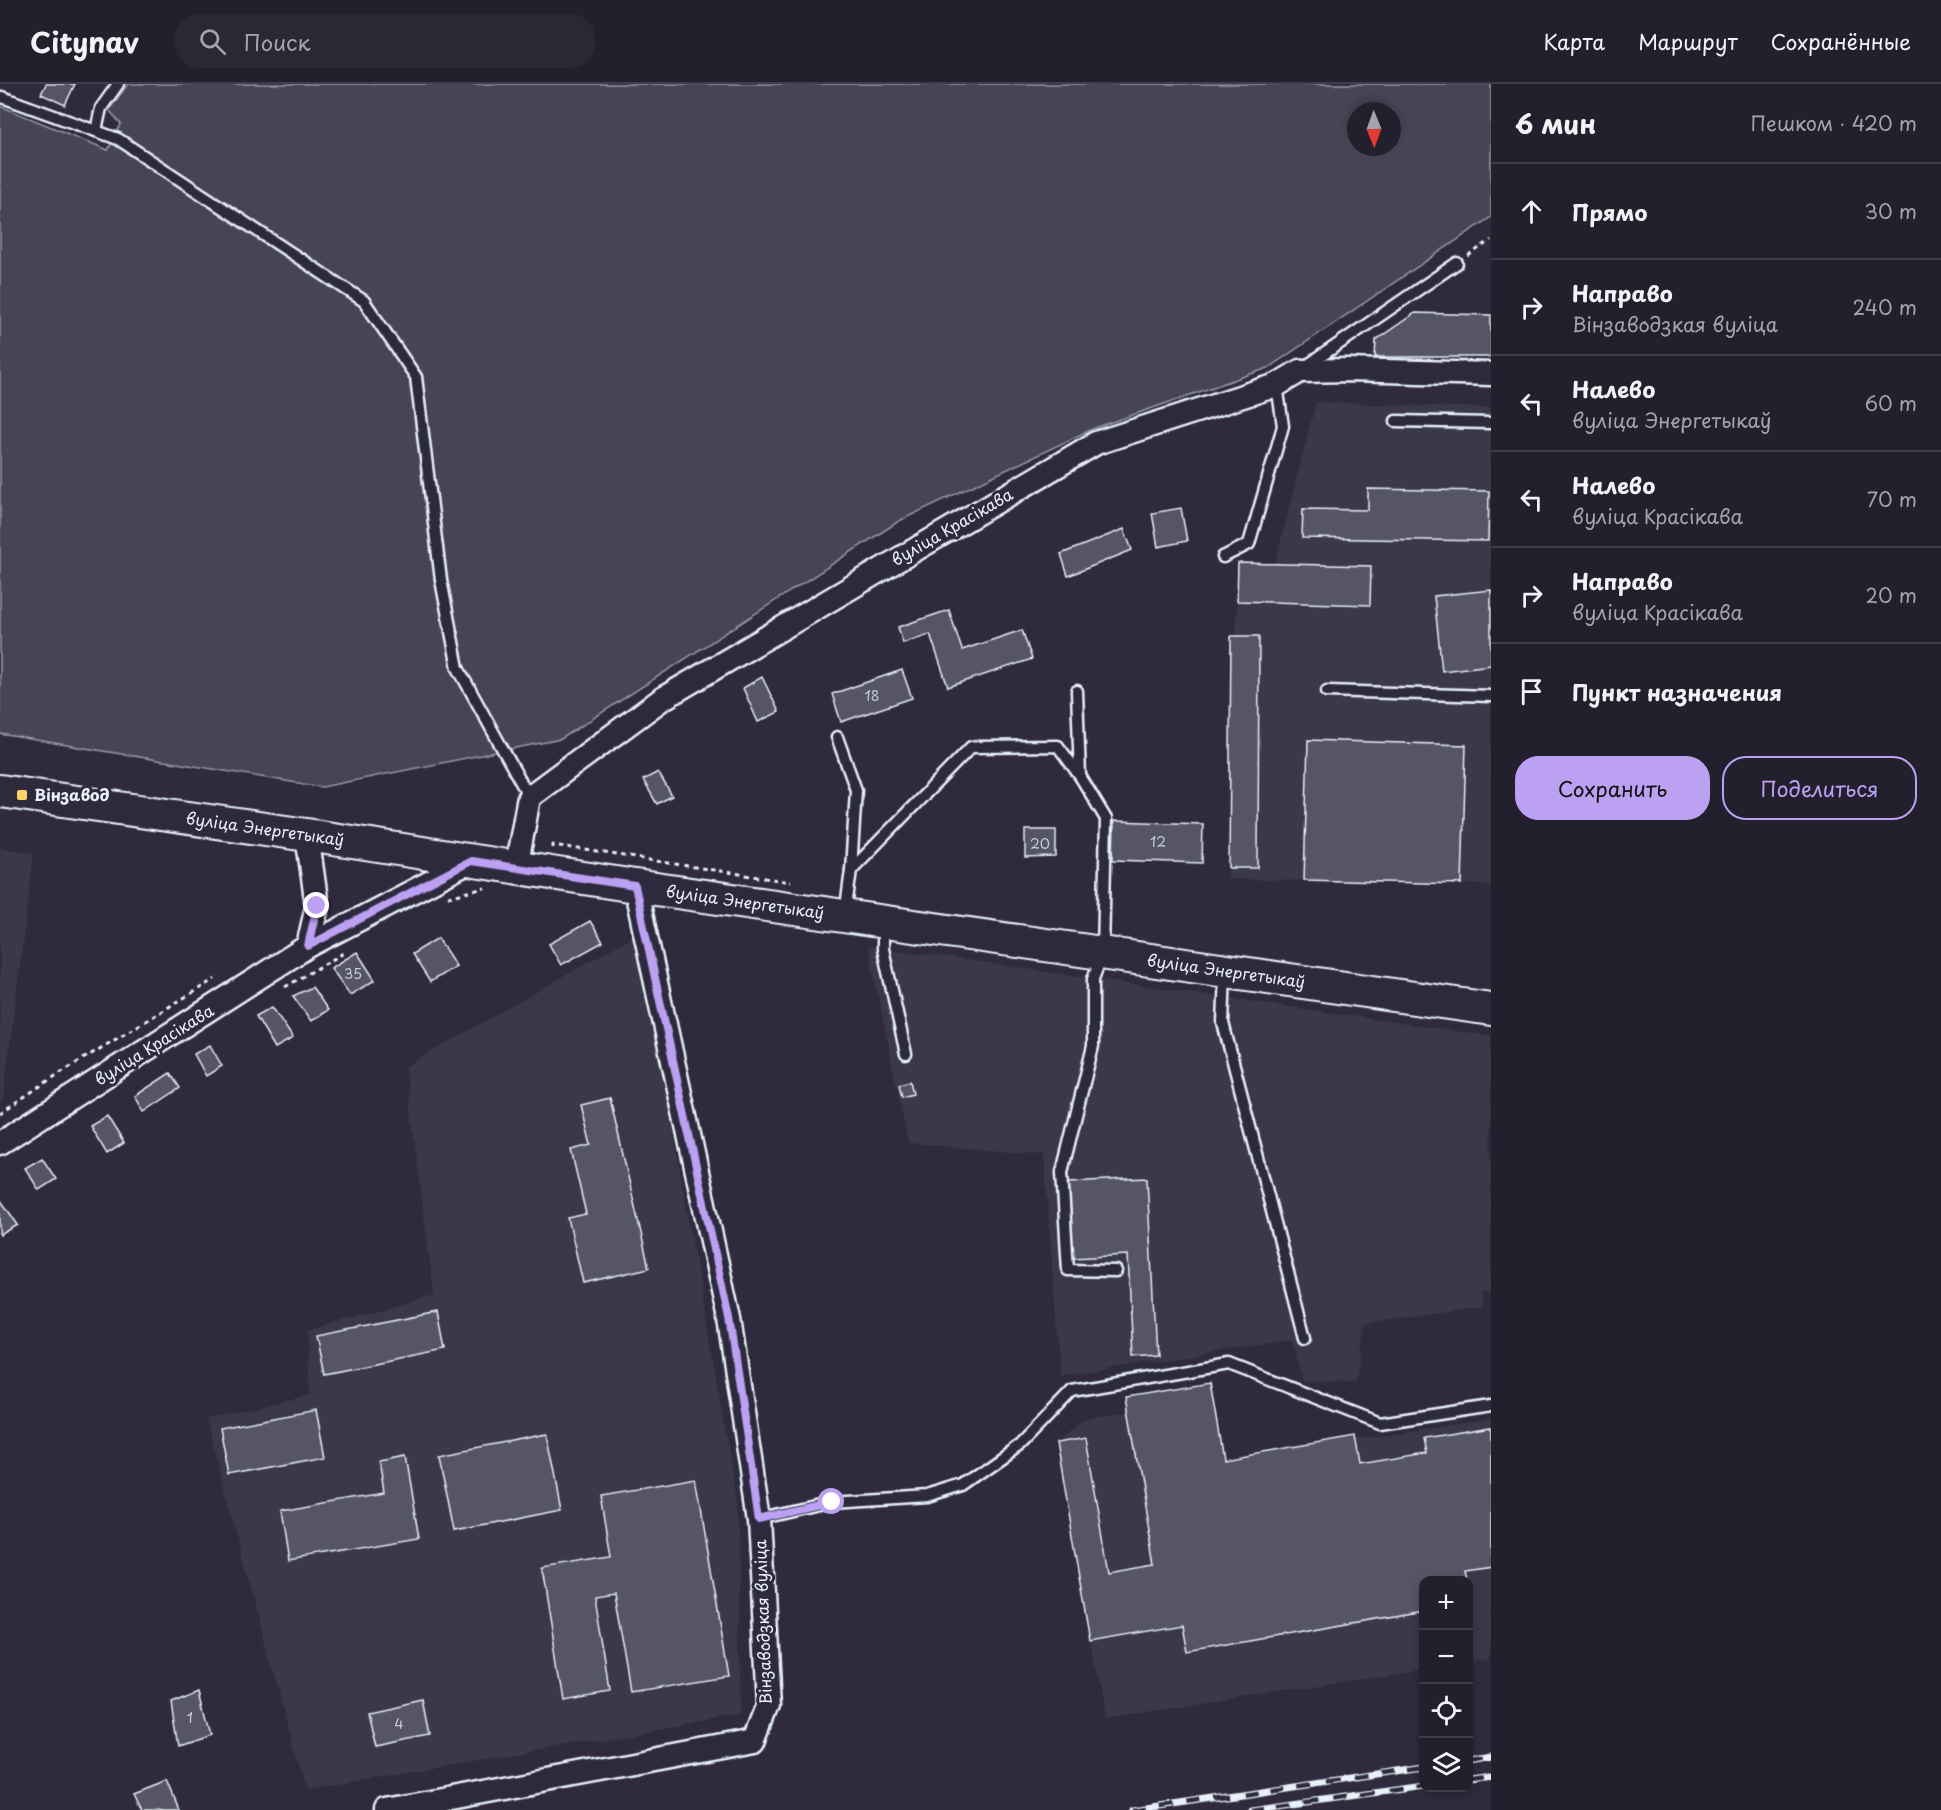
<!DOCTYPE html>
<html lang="ru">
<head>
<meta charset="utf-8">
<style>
	body { margin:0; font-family:"Playpen Sans",sans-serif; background:#2b2836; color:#f1f3f6 }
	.controls { position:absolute; right:18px; bottom:18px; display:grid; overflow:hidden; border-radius:12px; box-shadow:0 3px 9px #0003 }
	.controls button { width:54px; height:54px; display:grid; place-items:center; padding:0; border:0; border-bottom:2px solid #403e4a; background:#23202e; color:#f1f3f6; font:30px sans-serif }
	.compass { position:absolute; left:1347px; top:18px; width:54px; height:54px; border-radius:50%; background:#23202e; box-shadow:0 3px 9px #0003; rotate:179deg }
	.stop { position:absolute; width:18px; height:18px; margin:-14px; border:4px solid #bca0f2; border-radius:50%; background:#fff }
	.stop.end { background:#bca0f2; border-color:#fff; box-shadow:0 2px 6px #0008 }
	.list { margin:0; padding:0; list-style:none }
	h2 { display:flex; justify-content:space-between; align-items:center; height:78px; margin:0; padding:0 24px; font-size:26px }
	h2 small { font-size:20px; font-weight:400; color:#a3a3aa }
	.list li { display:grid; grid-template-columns:39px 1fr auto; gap:18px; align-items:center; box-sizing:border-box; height:96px; padding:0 24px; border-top:2px solid #403e4a }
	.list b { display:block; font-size:22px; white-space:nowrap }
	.list p { margin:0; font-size:20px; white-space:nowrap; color:#a3a3aa }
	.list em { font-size:20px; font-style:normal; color:#a3a3aa }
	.actions { display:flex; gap:12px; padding:18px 24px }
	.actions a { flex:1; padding:14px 0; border:2px solid #bca0f2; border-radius:24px; text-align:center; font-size:21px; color:#bca0f2 }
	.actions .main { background:#bca0f2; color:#111 }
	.icon { flex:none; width:33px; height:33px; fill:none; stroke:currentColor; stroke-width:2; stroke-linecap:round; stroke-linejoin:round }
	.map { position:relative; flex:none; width:1491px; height:1726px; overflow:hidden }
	header { display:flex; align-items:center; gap:36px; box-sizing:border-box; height:84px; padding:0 30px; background:#23202e; border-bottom:2px solid #403e4a }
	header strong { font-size:28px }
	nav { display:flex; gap:33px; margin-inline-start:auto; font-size:21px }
	.search { width:420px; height:54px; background:#2b2836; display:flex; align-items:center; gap:15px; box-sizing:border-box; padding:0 21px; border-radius:24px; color:#a3a3aa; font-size:22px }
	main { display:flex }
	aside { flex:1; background:#23202e }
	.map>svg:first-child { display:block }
	.built { fill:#3b3749 }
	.green { fill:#464455; stroke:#979aa6; stroke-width:1.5; fill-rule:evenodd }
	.building { fill:#575565; stroke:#e8f1f8; stroke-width:1.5 }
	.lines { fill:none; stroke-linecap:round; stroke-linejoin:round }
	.lane-casing { stroke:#e8f1f8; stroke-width:15 }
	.street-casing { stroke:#e8f1f8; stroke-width:27 }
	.secondary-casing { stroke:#e8f1f8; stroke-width:36 }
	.path { stroke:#e8f1f8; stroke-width:3; stroke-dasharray:4.5 4.5; stroke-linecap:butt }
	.lane { stroke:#2f2a3d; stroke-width:10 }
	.street { stroke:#2f2a3d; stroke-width:22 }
	.secondary { stroke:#2f2a3d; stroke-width:32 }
	.rail-casing { stroke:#e8f1f8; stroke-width:7 }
	.rail { stroke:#2f2a3d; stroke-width:4.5; stroke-dasharray:14; stroke-linecap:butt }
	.route { stroke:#bca0f2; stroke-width:8 }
	.poi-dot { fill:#ffd166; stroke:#2f2a3d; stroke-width:2 }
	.labels { text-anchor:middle; stroke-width:6; stroke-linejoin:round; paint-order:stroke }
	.number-label { font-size:14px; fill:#c4cad3 }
	.street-label { font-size:16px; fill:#e8f1f8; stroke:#2f2a3d }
	.poi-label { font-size:16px; font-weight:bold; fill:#e8f1f8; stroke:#2f2a3d; text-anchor:start }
</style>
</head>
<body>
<header>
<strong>Citynav</strong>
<div class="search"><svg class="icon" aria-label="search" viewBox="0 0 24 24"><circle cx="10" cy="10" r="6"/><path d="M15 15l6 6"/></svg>Поиск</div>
<nav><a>Карта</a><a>Маршрут</a><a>Сохранённые</a></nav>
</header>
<main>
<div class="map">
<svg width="1491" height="1726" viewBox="0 0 1491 1726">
	<rect width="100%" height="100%" fill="#2f2a3d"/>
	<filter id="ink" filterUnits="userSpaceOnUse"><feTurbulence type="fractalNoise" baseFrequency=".0167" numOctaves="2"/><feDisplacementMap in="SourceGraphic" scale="12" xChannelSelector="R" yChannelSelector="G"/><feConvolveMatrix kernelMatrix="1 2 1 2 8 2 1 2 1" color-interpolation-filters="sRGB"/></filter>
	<g filter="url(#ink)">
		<g class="built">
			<path d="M1316 318 1491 324V801L1228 795 1238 479H1275Z"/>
			<path d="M0 764 34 769 3 1017 0 1019Z"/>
			<path d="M639 849 738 1420 741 1631 305 1706 206 1335 310 1311 307 1246 434 1211 405 983Z"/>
			<path d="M868 862 1491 952V1208L1480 1209 1483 1223 1366 1239 1356 1298 1302 1297 1292 1256 1060 1292 1044 1071 908 1059Z"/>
			<path d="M1210 1299 1223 1375 1491 1335V1575L1469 1578 1468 1496H1424L1423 1585 1105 1635 1056 1359 1085 1334 1128 1328 1126 1313Z"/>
		</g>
		<path class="green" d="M128 0H1491V133L1268 284 1092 345 899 437 561 655 322 703 0 650V22L108 66 121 40 109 26ZM1356 27H1392V63H1356Z"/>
		<g class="building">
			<path d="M46 0H75L65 21 41 10Z"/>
			<path d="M1415 229 1491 231V273H1375L1376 256Z"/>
			<path d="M1368 405 1489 407 1488 457 1302 454 1303 425 1368 426Z"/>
			<path d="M1181 424 1187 457 1158 463 1152 429Z"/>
			<path d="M1124 445 1132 466 1068 492 1061 470Z"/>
			<path d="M1238 479 1371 482 1370 521 1237 517Z"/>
			<path d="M1491 506V581L1442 587 1434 512Z"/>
			<path d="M949 526 962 566 1022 546 1032 575 948 603 930 550 903 559 898 543Z"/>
			<path d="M1231 552H1259L1258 784H1229Z"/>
			<path d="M902 586 912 614 841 638 832 610Z"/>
			<path d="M762 593 779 628 758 638 743 604Z"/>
			<path d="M1308 656 1466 661 1462 800 1304 796Z"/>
			<path d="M658 688 672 712 657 720 643 696Z"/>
			<path d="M1114 737 1203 740 1202 779 1113 776Z"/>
			<path d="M1025 746H1056V773L1025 774Z"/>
			<path d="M590 837 603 858 561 881 549 860Z"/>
			<path d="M438 854 456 882 430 898 412 870Z"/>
			<path d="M357 868 375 896 350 911 331 884Z"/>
			<path d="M312 903 328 926 311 937 293 912Z"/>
			<path d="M272 923 293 954 275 964 256 932Z"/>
			<path d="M210 961 222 982 206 992 194 970Z"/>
			<path d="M170 989 180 1004 144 1028 135 1012Z"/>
			<path d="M910 997 913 1010 902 1013 899 1000Z"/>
			<path d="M610 1014 649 1184 583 1199 568 1134 586 1130 571 1066 591 1061 581 1021Z"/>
			<path d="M107 1032 124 1059 107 1070 90 1042Z"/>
			<path d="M42 1074 56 1095 39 1106 25 1084Z"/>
			<path d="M1147 1094 1156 1271 1133 1273 1128 1171 1073 1174 1069 1098Z"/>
			<path d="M0 1115 18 1141 0 1151Z"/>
			<path d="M438 1228 445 1266 324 1290 316 1252Z"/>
			<path d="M1210 1299 1223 1375 1355 1352 1360 1380 1427 1369 1424 1354 1491 1343V1483L1465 1487 1467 1496H1424V1527L1187 1568 1182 1541 1090 1557 1056 1359 1086 1354 1109 1488 1155 1480 1126 1313Z"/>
			<path d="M316 1326 325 1373 229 1391 220 1344Z"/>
			<path d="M547 1350 562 1426 454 1447 439 1371Z"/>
			<path d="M405 1373 419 1455 288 1477 280 1427 384 1409 379 1378Z"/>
			<path d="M696 1396 729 1592 631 1608 614 1509 595 1512 610 1607 563 1615 542 1484 611 1473 601 1412Z"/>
			<path d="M199 1606 210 1651 178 1662 171 1617Z"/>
			<path d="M423 1616 430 1652 375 1663 367 1628Z"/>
			<path d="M167 1697 179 1726H142L134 1710Z"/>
		</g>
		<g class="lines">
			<g class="lane-casing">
				<g id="lane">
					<path d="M2 13 118 55 364 217 416 293 441 496 458 584 529 713"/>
					<path d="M96 47 101 24 118 0"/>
					<path d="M1305 283 1457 179"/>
					<path d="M1396 337 1491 339"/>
					<path d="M1223 473 1249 460 1283 342 1277 301"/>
					<path d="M1077 607 1080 692 1106 735 1103 869 1093 895V962L1062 1088 1068 1186 1116 1187"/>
					<path d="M1327 607 1491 612"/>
					<path d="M837 653 856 706 851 786"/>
					<path d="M845 831 851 786 971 663 1058 662 1080 692"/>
					<path d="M883 841V865L906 970"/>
					<path d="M1225 890 1223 939 1305 1254"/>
					<path d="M759 1435 832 1418 927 1412 963 1401 1020 1361 1072 1307 1229 1280 1380 1339 1491 1322"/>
				</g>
			</g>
			<g class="street-casing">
				<g id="street">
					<path d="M307 751 317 822 308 862"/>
					<path d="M516 785 529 713 662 615 1096 359 1277 301 1300 287 1348 286 1491 290"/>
					<path d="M0 1059 308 862 471 777"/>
					<path d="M387 1726 755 1657 769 1621 759 1435 729 1235 635 802"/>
				</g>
			</g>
			<g class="secondary-casing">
				<path id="secondary" d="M0 707 307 751 635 802 1491 925"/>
			</g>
			<g class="path">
				<path d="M1468 172 1491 156"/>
				<path d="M553 764V761L791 798"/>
				<path d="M448 813 485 804"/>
				<path d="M285 903 347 867"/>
				<path d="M0 1029 60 989 215 895"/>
			</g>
			<use href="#lane" class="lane"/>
			<use href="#street" class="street"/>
			<use href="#secondary" class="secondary"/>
			<g class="rail-casing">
				<g id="rail">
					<path d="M1468 1677 1491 1673"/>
					<path d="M1468 1696 1491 1693"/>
					<path d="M1132 1726 1424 1683"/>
					<path d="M1250 1726 1424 1702"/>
				</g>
			</g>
			<use href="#rail" class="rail"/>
		</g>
	</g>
	<g class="lines" filter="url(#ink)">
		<path class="route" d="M317 822 308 862 471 777 635 802 729 1234 759 1435 832 1418"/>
	</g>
	<rect class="poi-dot" x="16" y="705" width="12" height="12" rx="3"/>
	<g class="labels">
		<g class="number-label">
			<text x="872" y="617">18</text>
			<text x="1158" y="763">12</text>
			<text x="1040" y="765">20</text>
			<text x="353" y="895">35</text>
			<text x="190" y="1639">1</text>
			<text x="399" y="1645">4</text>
		</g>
		<g class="street-label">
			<text transform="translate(952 443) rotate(-30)" y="6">вуліца Красікава</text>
			<text transform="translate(265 745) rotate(8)" y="6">вуліца Энергетыкаў</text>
			<text transform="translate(745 818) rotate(8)" y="6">вуліца Энергетыкаў</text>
			<text transform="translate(1226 887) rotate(8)" y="6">вуліца Энергетыкаў</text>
			<text transform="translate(154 961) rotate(-32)" y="6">вуліца Красікава</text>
			<text transform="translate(763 1538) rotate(-92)" y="6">Вінзаводзкая вуліца</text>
		</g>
		<g class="poi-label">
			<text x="34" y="717">Вінзавод</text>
		</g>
	</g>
</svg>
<div class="controls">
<button>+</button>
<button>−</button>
<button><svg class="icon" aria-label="locate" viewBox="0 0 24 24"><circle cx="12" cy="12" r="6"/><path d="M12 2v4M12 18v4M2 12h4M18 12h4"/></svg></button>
<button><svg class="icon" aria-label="layers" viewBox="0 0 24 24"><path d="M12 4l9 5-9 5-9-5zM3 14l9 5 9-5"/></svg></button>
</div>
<svg class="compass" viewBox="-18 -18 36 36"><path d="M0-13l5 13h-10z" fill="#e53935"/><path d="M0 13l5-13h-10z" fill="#a3a3aa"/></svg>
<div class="stop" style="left:832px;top:1418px"></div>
<div class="stop end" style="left:317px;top:822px"></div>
</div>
<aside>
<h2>6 мин<small>Пешком · 420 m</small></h2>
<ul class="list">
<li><svg class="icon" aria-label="ahead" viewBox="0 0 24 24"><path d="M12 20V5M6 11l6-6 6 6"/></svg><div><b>Прямо</b></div><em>30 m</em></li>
<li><svg class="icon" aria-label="right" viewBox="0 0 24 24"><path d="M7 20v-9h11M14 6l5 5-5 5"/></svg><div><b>Направо</b><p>Вінзаводзкая вуліца</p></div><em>240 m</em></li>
<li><svg class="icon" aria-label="left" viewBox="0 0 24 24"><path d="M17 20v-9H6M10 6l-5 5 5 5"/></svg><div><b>Налево</b><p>вуліца Энергетыкаў</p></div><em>60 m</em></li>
<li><svg class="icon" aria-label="left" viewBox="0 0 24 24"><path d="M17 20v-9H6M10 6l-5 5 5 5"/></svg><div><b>Налево</b><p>вуліца Красікава</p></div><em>70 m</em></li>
<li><svg class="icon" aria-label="right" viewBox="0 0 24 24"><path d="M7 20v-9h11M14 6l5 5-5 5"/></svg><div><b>Направо</b><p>вуліца Красікава</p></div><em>20 m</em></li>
<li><svg class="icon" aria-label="arrive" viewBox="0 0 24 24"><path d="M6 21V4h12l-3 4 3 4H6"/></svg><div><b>Пункт назначения</b></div></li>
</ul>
<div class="actions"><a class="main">Сохранить</a><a>Поделиться</a></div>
</aside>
</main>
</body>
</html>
